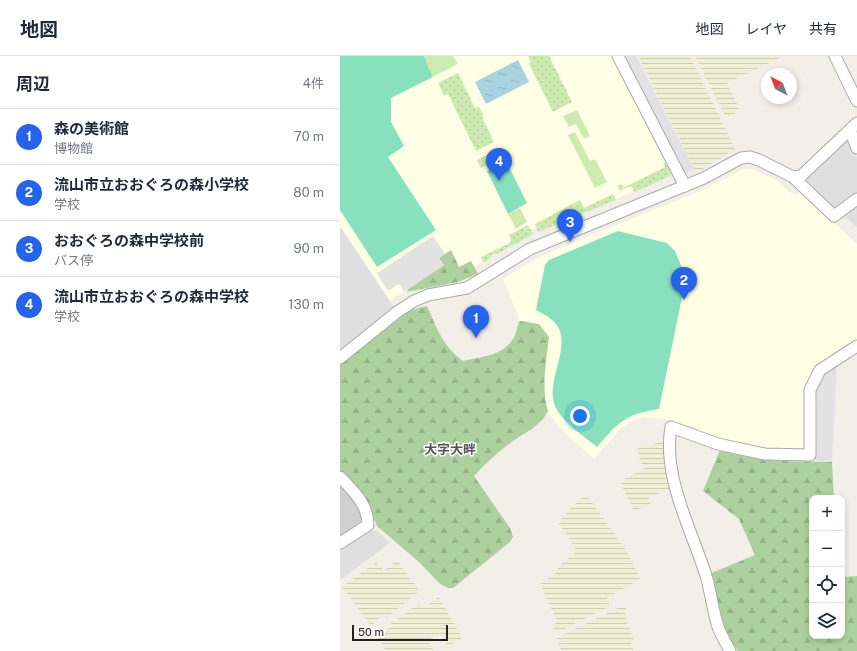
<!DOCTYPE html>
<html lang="ja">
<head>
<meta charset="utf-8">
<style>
	body { margin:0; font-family:"Public Sans","Noto Sans JP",sans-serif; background:#f2f2f3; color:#1f2937 }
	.controls { position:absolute; right:12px; bottom:12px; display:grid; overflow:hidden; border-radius:8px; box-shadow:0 2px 6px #0003 }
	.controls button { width:36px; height:36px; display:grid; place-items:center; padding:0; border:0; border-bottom:1px solid #e0e1e3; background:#fff; color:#1f2937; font:20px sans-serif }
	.compass { position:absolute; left:421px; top:12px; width:36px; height:36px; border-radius:50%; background:#fff; box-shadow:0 2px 6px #0003; rotate:318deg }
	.scale { position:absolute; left:12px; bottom:10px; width:96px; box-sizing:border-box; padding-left:4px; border:2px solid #222; border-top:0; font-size:11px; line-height:14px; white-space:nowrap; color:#222; -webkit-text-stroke:3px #fff; paint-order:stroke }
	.you { position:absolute; left:240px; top:360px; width:14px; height:14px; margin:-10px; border:3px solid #fff; border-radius:50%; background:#1a73e8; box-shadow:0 0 0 6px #1a73e833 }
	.badge { display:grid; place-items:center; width:26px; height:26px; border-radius:50%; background:#2563eb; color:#fff; font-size:13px; font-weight:700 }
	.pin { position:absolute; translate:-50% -33px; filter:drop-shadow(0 1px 2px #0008) }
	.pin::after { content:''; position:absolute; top:21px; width:14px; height:12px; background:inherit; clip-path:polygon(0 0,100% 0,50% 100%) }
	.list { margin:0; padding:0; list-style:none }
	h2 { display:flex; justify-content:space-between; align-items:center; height:52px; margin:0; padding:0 16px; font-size:17px }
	h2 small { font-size:13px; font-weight:400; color:#747a83 }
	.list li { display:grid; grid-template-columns:26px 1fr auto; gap:12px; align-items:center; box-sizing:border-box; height:56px; padding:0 16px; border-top:1px solid #e0e1e3 }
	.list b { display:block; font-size:15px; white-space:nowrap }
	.list p { margin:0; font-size:13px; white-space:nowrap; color:#747a83 }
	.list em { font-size:13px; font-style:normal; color:#747a83 }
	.icon { flex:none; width:22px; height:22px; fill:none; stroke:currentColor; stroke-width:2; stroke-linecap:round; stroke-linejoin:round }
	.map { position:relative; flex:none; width:517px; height:595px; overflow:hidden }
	header { display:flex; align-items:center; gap:24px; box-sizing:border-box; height:56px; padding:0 20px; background:#fff; border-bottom:1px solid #e0e1e3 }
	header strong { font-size:19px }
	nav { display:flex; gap:22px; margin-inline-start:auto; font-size:14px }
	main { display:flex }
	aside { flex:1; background:#fff }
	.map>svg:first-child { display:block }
	.residential { fill:#e0dfdf }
	.education { fill:#ffffe5 }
	.religious { fill:#d0d0d0 }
	.farmland { fill:url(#farmland-rules) }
	.grass { fill:#cdebb0 }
	.forest { fill:url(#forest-firs) }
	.garden { fill:url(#garden-dots) }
	.pitch { fill:#88e0be }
	.parking { fill:#e2e2e2 }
	.water { fill:url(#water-ripples) }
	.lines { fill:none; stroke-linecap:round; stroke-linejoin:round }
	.street-casing { stroke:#a9a9a9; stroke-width:13 }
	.street { stroke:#fff; stroke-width:11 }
	.labels { text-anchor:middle; stroke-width:3; stroke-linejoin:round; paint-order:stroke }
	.quarter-label { font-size:13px; font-weight:bold; fill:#555; stroke:#fff }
</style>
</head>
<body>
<header>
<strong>地図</strong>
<nav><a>地図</a><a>レイヤ</a><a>共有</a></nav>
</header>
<main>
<aside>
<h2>周辺<small>4件</small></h2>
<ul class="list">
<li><span class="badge">1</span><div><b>森の美術館</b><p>博物館</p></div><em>70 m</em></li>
<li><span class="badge">2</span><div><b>流山市立おおぐろの森小学校</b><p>学校</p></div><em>80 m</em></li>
<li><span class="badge">3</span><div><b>おおぐろの森中学校前</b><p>バス停</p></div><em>90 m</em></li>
<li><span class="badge">4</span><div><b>流山市立おおぐろの森中学校</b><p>学校</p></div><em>130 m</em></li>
</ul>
</aside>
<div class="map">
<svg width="517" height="595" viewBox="0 0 517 595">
	<defs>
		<pattern id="farmland-rules" width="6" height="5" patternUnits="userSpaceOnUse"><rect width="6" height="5" fill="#eef0d5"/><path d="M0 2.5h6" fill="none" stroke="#ccceb7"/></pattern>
		<pattern id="forest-firs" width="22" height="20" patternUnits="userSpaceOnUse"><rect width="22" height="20" fill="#add19e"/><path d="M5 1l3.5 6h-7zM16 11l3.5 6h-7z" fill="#95b388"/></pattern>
		<pattern id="garden-dots" width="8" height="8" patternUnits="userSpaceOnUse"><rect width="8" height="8" fill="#cdebb0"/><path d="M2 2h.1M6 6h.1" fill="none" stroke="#b0c997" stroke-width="1.8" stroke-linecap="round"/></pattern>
		<pattern id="water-ripples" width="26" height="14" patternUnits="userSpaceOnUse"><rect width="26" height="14" fill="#aad3df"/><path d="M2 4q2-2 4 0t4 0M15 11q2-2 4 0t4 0" fill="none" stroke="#92b5bf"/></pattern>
	</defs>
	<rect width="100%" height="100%" fill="#f2efe9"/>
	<g class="residential">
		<path d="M509 83 517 102V140L498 155 466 124Z"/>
		<path d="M517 151V171L503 159Z"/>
		<path d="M0 170 54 252 4 298 0 292Z"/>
		<path d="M30 475H37L50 487 0 524V491Z"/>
	</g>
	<g class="education">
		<path d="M0 0H272L332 119 198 176 196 172 187 176 171 186 141 201 143 206 134 210 138 218 130 221 118 226 62 237 50 244 0 170Z"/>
		<path d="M404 113H411L434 123 455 140 460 136 517 188V286H513L478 310 465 389 459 395 423 393 375 381 352 371 324 363 303 361 290 366 279 374 254 403 218 370 208 355 205 346V315L209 281 190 265H180L163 223 194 204 227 189 363 134Z"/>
	</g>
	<path class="religious" d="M0 426 19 447 22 465 19 470 0 482Z"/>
	<g class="farmland">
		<path d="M298 0H350L395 93 356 117Z"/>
		<path d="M355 0H444L387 27 400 55 386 62Z"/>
		<path d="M324 385 331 432 309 442 311 448 294 455 280 425 304 413 296 393Z"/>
		<path d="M246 438 286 494 300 523 267 542 270 550 216 577 213 571 217 565 200 528 215 518 219 510 237 495 219 467 229 454Z"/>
		<path d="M57 504 80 535 47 561 43 559 31 570 2 531 36 506 44 515Z"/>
		<path d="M99 541 122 582 108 590 100 577 88 585 94 595H46L37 581 50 571 49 569 79 547 83 552Z"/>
		<path d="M278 552H286V564L294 583 291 586 294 595H222L216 582Z"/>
	</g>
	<g class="grass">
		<path d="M84 0H113L118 8 93 21Z"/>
		<path d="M237 54 250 80 244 83 236 68 229 71 223 60Z"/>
		<path d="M235 76 250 105 255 103 267 126 255 132 228 79Z"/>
		<path d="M180 152 187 166 176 173 168 158Z"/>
	</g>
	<g class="forest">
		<path d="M111 194 119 211 131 205 138 218 118 226 67 236 68 233 104 209 99 202Z"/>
		<path d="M87 250C97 272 103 291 123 305 142 300 161 301 173 283 177 277 176 271 180 265L199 268 209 281C206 305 201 333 208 355 200 370 189 374 176 383 160 394 147 406 134 420L170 472 173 481 170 486 113 532H108L100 528 80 507 37 470 32 458 0 417V309C25 286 52 257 87 250Z"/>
		<path d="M380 394 434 405 492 406 494 442H472V580H502V521L517 520V595H398L384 576 369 518 415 499 399 463 363 435Z"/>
	</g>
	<g class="garden">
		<path d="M188 0H209L232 46 213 56 189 8 191 6Z"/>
		<path d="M118 17 135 52 139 51 144 60 142 61 154 86 136 95 108 38 104 40 98 27Z"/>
		<path d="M151 97 154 105 141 112 137 104Z"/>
		<path d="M325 106 332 119 295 136 291 130 280 135 277 130 281 128 283 132 325 111 323 107Z"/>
		<path d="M273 138 276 144 231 162 229 160 225 162V165L198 176 195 168 240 144 244 152Z"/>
		<path d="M188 169 193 178 157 198H153L146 206H143L141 201 170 187 171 184 169 179Z"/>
	</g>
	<g class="pitch">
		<path d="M0 0H84L93 21 51 42V66L64 90 48 101 96 174 37 211 0 154Z"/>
		<path d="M166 105 187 147 168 158 147 115Z"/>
		<path d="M278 175 327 187 335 195 346 222 319 353C285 358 279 366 257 391 243 379 223 367 215 350 204 324 237 284 212 264 208 260 201 257 196 254L205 209 209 204Z"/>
	</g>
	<g class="parking">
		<path d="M285 0H296L354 113 345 118Z"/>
		<path d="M93 180 105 198 99 202 104 209 64 236 59 228 48 235 37 217Z"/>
		<path d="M497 308 492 406 476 405 477 334 485 316Z"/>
	</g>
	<path class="water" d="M178 4 189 26 146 48 135 26Z"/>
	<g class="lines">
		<g class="street-casing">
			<g id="street">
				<path d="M278 0 345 130"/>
				<path d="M495 0 517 45"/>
				<path d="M510 74 517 92"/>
				<path d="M453 121 461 120 517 67"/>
				<path d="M0 302 57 256 74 245 88 239 127 232 190 193 364 122 401 102 410 101 419 104 453 121 494 160 517 143"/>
				<path d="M0 421C13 435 28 448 28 469L0 487"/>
				<path d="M390 595C386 587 381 579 378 571 373 555 371 539 367 523 353 476 322 422 331 371L378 388 425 398 470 399V334L480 314 517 290"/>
			</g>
		</g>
		<use href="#street" class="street"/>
	</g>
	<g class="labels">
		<g class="quarter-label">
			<text x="110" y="398">大字大畔</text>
		</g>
	</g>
</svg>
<div class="controls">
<button>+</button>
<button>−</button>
<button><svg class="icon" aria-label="locate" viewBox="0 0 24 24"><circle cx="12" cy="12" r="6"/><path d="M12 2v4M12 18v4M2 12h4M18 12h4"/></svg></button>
<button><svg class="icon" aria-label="layers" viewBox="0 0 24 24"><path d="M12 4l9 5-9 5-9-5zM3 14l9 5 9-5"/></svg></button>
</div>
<svg class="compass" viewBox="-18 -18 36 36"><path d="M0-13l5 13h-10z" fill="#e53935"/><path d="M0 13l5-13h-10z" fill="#747a83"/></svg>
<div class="scale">50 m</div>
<div class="you"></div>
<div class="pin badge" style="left:136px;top:282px">1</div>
<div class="pin badge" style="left:344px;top:244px">2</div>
<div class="pin badge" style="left:230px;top:186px">3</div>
<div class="pin badge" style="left:159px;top:125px">4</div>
</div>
</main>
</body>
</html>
